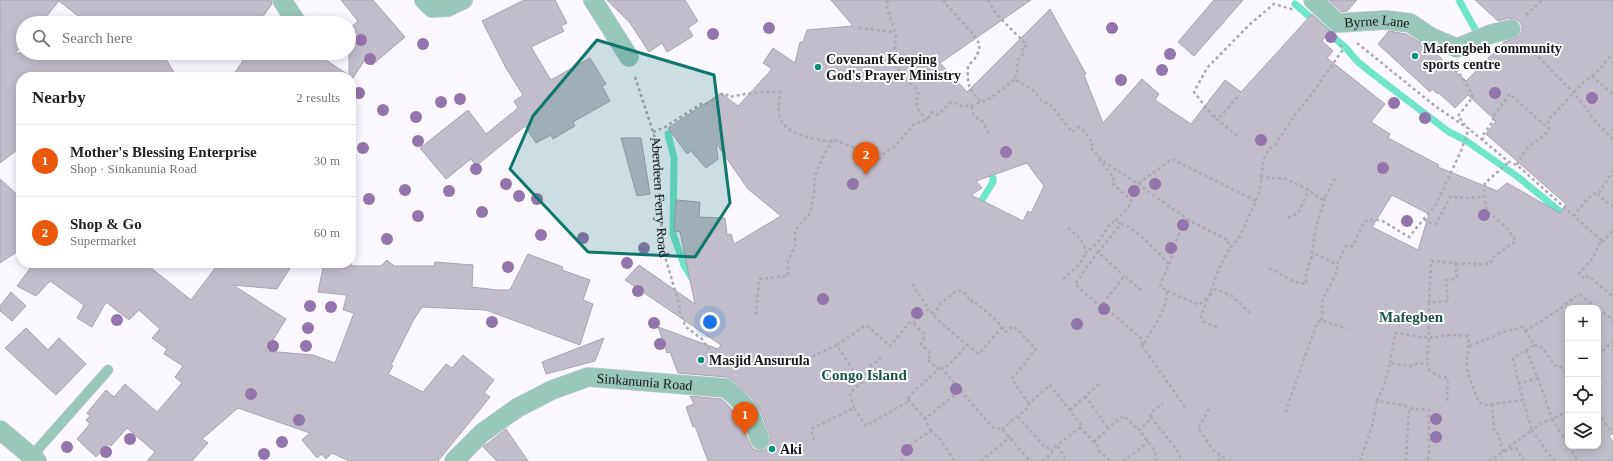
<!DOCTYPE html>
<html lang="en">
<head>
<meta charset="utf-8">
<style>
	body { margin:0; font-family:Georgia,serif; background:#f2f2f2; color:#222 }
	.controls { position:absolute; right:12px; bottom:12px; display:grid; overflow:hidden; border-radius:8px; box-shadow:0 2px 10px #0003 }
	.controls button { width:36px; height:36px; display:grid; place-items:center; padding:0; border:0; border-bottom:1px solid #e0e0e0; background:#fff; color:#222; font:20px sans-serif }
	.you { position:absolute; left:710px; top:322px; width:14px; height:14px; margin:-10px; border:3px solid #fff; border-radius:50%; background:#1a73e8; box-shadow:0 0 0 6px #1a73e833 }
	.badge { display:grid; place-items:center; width:26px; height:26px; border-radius:50%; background:#ea580c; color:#fff; font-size:13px; font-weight:700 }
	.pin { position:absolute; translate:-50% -33px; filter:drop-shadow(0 1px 2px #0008) }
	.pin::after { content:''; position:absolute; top:21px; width:14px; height:12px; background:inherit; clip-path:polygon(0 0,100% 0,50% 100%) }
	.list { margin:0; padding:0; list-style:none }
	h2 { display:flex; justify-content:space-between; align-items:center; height:52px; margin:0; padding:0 16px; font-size:17px }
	h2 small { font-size:13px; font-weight:400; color:#767676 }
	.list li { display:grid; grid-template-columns:26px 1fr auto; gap:12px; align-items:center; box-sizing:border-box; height:72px; padding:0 16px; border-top:1px solid #e0e0e0 }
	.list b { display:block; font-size:15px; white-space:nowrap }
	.list p { margin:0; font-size:13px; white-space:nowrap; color:#767676 }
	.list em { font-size:13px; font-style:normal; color:#767676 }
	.icon { flex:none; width:22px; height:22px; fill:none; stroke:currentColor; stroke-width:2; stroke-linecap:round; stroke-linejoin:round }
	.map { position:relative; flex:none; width:1613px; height:461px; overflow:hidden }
	.search { position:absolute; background:#fff; box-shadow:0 2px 10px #0003; left:16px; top:16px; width:340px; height:44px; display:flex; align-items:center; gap:10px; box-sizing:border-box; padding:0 14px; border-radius:22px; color:#767676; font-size:15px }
	.panel { position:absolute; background:#fff; box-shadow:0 2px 10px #0003; left:16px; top:72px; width:340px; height:196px; border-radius:16px }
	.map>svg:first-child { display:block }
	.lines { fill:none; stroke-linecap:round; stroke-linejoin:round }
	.stream { stroke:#6fe6ca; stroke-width:7 }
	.building { fill:#c2bdca; stroke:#a7a3af; fill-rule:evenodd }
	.service-casing { stroke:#d7d5db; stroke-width:11 }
	.minor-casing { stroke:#d7d5db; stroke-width:20 }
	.path { stroke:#acaaaf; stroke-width:2.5; stroke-dasharray:3 3; stroke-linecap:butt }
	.service { stroke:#99c7ba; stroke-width:10 }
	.minor { stroke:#99c7ba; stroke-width:19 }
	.tree { fill:#9374ab }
	.marked { fill:#0f766e; fill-opacity:0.2; stroke:#0f766e; stroke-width:3; stroke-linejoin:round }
	.poi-dot { fill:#0a917a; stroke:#fff; stroke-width:1.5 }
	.labels { text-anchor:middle; stroke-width:4; stroke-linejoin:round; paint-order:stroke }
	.street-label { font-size:14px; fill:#19181c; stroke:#fff }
	.poi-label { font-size:14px; font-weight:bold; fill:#19181c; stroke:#fff; text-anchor:start }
	.neighbourhood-label { font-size:15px; font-weight:bold; fill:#1c5246; stroke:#fff }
</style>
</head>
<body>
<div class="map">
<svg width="1613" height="461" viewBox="0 0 1613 461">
	<rect width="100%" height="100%" fill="#fbf9ff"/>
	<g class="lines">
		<g class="stream">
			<path d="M1459 0 1476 31 1483 35"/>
			<path d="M1295 4 1346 48 1358 62 1373 74 1449 132 1465 140 1518 177 1568 218"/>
			<path d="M668 134 674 158 673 234 684 265 693 280"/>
			<path d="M977 208 993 182V178L989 168"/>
		</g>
	</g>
	<g class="building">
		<path d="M0 0H271L272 4 258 23H87L59 1 41 23H23V44L15 53H162L177 77H21V147L0 163Z"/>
		<path d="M341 0H373L405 37 372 65 366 58 351 81V77H232L248 53H315L349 75V29L358 21Z"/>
		<path d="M524 0H555L567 23 561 26 564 31 531 47 551 80 590 58 606 84 602 86 610 101 573 122 575 126 553 139 551 135 536 143 525 126 476 166 471 159 446 179 420 148 468 110 486 134 518 108 514 101 523 95 506 68 482 21Z"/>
		<path d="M607 0H685L698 21 688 28 693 36 667 52 662 43 649 52 630 23Z"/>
		<path d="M831 0H1031L940 63 967 92 1050 9 1086 74 1084 75 1103 123 1142 79 1159 94 1155 100 1191 124 1225 80 1241 92 1312 14 1330 31 1322 41 1333 51 1327 58 1385 104 1371 122 1390 134 1388 138 1439 165 1438 167 1497 191 1507 183 1560 213 1566 204 1486 134 1496 121 1468 95 1455 108 1439 93 1438 94 1432 89 1430 92 1378 44 1389 31 1406 34 1431 49 1466 81 1504 42 1518 37 1522 32V26L1519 21 1514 19 1509 18 1498 21 1475 0H1613V433L1609 436 1613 442V461H708L695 426 693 427 686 407 694 404 690 396 721 399 726 403 738 416 750 444 753 449 759 451 764 450 768 447 771 441 770 436 761 412 752 398 731 379 726 377 678 373 670 352 667 353 658 327 718 349 721 345 625 280 639 265 695 304 680 232 674 231 676 200 700 202 699 217 725 218 727 235 731 234 734 244 781 216 748 189 716 143 718 159 706 168 691 151 687 154 668 128 721 93 738 106 772 69 763 63 773 48 795 63 800 42H803L807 30 853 26ZM1027 163 1044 186 1031 213 1028 211 1023 221 971 195 982 188 976 181ZM1392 195 1429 214 1418 250 1372 227ZM1568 308H1598V446H1568Z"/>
		<path d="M1214 0H1243L1194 56 1178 42Z"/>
		<path d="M1329 0H1357L1347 11 1342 12Z"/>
		<path d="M621 138H641L650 194 637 196Z"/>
		<path d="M0 179 21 198V249L0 263Z"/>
		<path d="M528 254 563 267 562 270 590 280 583 300 593 304 580 345 486 310 422 307 413 321 391 365 393 366 388 374 423 392 446 364 452 368 463 355 494 380 484 393 490 397 438 461H349L332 453 326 459 322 454 317 458 302 440 310 433 238 408 202 439 208 443 192 461H147L155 452 127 428 111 446 108 444 96 457 77 439 90 424 86 420 90 416 87 413 106 390 114 397 125 384 157 412 182 383 175 377 183 366 164 354 167 349 152 338 160 329 139 310 129 320 106 302 92 327 77 318 84 305 50 281 36 296 17 286 31 267 25 263H145L191 300 219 263H293L277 289 233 285 286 319 266 351 313 355 335 363 354 313 343 310 347 295 318 292 324 263H351V266H381L387 260 394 266H434L435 262 473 265 472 287 497 290H510Z"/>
		<path d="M11 292 26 306 12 321 0 311V306Z"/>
		<path d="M26 328 48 350 59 338 86 364 56 395 5 348Z"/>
		<path d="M604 338 595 361 546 374 542 362Z"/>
		<path d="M506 429 528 461H497L483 447Z"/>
	</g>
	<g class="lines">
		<g class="service-casing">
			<path id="service" d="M31 457 108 370"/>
		</g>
		<g class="minor-casing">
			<g id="minor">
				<path d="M282 0 297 23"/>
				<path d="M424 0 432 8 448 7 463 0"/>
				<path d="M593 0 629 57"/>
				<path id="s2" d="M1313 0 1338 23 1386 20 1410 23 1431 37 1457 48 1491 34 1511 29"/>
				<path d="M0 430 37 461"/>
				<path id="s3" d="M454 461 482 433 517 408 552 390 588 377 725 388C749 406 750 413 760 440"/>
			</g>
		</g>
		<g class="path">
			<path d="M888 0 887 8 896 35 894 62 897 68 908 82 915 87 919 95C913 105 919 114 928 119"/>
			<path d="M946 0 944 2 973 34 980 45 977 56 968 66C967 86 968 87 981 102"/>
			<path d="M988 0 996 14 1027 45 1022 48 1024 53 1018 60 1017 71 1015 79"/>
			<path d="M1526 15 1542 0"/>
			<path d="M859 28 894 32"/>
			<path d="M1357 43 1435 106 1469 129 1509 162 1517 165 1602 241 1598 246 1593 258 1579 274 1585 279 1588 276 1590 277 1613 297"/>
			<path d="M1526 44 1574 93 1597 123 1613 139"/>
			<path d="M1456 69 1468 86 1473 97 1458 116 1465 125"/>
			<path d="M1592 76 1599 70 1613 53"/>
			<path id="s1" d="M635 77 657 144 663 250 680 307 679 311 686 327 702 339 721 366"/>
			<path d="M971 106 991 98 1015 79 1034 91 1041 100 1051 105 1072 132 1079 127 1083 130 1093 144 1090 147 1102 160 1138 184 1172 159 1256 201"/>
			<path d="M1213 116H1221L1238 96"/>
			<path d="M653 132 665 127 701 104H707L724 93 730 97C747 93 763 91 780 92 780 99 778 107 779 114 783 136 813 138 831 142L825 153 815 175 814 193 810 213 795 230V246L788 261V276L759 279 756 315"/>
			<path d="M1237 136 1212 115 1194 92 1207 68 1250 24 1274 4 1295 10"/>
			<path d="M1482 140 1484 137 1483 135 1494 120 1492 118 1510 94 1549 129"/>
			<path d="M831 142 832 139 866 152 879 159 883 154 894 147 914 124 928 119 931 112 938 115 951 102 962 106H971L974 116 983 122 990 136"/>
			<path d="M1099 159 1114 178 1112 183 1131 200 1128 208 1115 221"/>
			<path d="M1517 165C1520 158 1526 149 1532 144 1539 139 1545 136 1549 129L1548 120 1585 81 1592 76 1613 94"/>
			<path d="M1260 177 1286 179 1309 190 1320 199 1325 198 1332 183 1336 177"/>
			<path d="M1138 184 1190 221 1228 240 1230 248"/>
			<path d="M1597 194 1613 207"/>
			<path d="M1573 216 1592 194 1599 193 1613 171"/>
			<path d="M1288 218 1298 213 1309 190"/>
			<path d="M1424 219 1428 222 1436 224 1451 196C1464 198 1471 199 1484 196"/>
			<path d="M1068 228C1077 235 1085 242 1086 253L1098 242 1111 223 1115 221 1121 224"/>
			<path d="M1602 242 1613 231"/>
			<path d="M1098 252 1121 224C1135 227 1158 253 1169 264"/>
			<path d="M1311 258 1315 254 1337 264 1346 246H1353L1363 224 1367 220H1381L1409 237 1436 204 1461 151 1469 128"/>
			<path d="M1456 264 1474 263 1476 265 1491 263 1492 258 1516 241 1506 227 1487 211 1484 196 1485 183 1509 162"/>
			<path d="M1269 268 1295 282 1306 284V275L1311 258 1316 227 1325 198"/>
			<path d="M1063 279 1079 265 1086 253"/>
			<path d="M912 284 929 309"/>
			<path d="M1167 291 1199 305 1209 296 1220 266 1230 248 1239 238 1256 201 1260 189 1264 158 1269 149 1275 145 1294 116 1311 95 1342 51 1341 43"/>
			<path d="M1210 295 1216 289 1232 296 1251 314"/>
			<path d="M1208 299 1201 316 1204 322 1217 327"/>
			<path d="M1429 303 1431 261 1455 263 1457 275 1456 279 1446 280 1448 301 1429 303V338L1450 335 1468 336C1470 348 1466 355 1467 366 1468 379 1476 390 1478 402L1485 405 1523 400 1532 430C1522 438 1512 444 1503 452"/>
			<path d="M1102 305 1097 304 1075 284 1098 252 1124 276"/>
			<path d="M1598 309 1609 317 1613 321"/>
			<path d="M933 315 941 303 957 290C964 291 967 296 971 302L973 300C984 310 998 320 1005 332L1013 326 1036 349 1012 379 1029 404"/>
			<path d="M1321 320C1324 312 1320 306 1323 299 1326 290 1340 273 1337 264"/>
			<path d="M913 323 929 309C939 323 954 333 967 345"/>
			<path d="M1002 327 979 354 967 345 949 365 942 368 950 378 993 428 1002 429 1030 461"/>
			<path d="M1525 331 1557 311 1579 294 1597 308"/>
			<path d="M837 345 866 325 890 346 909 323H913L925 335 921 344 931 354 927 359 938 369"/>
			<path d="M1142 345 1141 338 1102 305 1124 276 1143 291"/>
			<path d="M1534 345 1543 348 1555 366 1559 365 1568 375"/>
			<path d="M1470 346 1503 332 1523 327 1534 345 1513 358 1523 400"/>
			<path d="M1598 355 1613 341"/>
			<path d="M1598 358 1601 365 1598 368"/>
			<path d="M807 359 837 345 861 383 867 380 875 370 871 365 878 361 881 356"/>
			<path d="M1390 363 1395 333 1429 338 1427 363 1429 370 1438 376 1448 378 1447 403"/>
			<path d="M1538 378 1552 419 1542 423 1532 430 1548 453 1556 461"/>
			<path d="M1518 384 1538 378 1526 350"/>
			<path d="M1085 396 1108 428"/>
			<path d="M908 399 925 419"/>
			<path d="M1377 401 1384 386 1390 363 1411 366 1413 364 1427 363"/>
			<path d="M1492 404 1494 431 1498 434 1503 452"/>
			<path d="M1185 407 1142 346C1153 328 1166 312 1167 291L1160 286C1162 279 1166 272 1169 265 1174 249 1176 231 1190 221"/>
			<path d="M854 408 850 393 861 383"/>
			<path d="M1209 409 1198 428 1214 451 1229 461"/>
			<path d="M1070 410 1100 383"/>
			<path d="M1568 411 1552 419 1568 444"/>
			<path d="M1287 412 1286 410 1317 323 1321 320 1347 329"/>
			<path d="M1598 413 1613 434"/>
			<path d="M1018 417 1044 446 1051 450 1052 453 1043 461"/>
			<path d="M1151 417 1177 450 1182 461"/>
			<path d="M1080 427 1097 446 1100 452 1111 461"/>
			<path d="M1002 429 1029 407V404L1050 385 1082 426 1051 450"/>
			<path d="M931 431 925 419 960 390"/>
			<path d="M814 440 811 429 854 408 866 426 907 402C909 392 931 378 938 369L942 368"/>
			<path d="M1094 442 1114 423 1124 416 1139 430"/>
			<path d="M1058 446 1067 461"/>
			<path d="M1569 446 1578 461"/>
			<path d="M901 461C907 446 917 439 931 431L940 439 955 461"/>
			<path d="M981 461 1010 437"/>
			<path d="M1123 461 1141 448 1148 441"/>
			<path d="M1157 461 1156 459 1155 451 1139 430 1147 423 1152 412 1163 403"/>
			<path d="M1218 461 1223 457"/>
			<path d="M1360 461 1372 426 1377 401 1404 405 1409 408"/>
			<path d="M1406 461 1409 408 1429 410V454L1427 461"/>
			<path d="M1489 461 1503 452 1516 448 1524 461"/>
		</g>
		<use href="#service" class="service"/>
		<use href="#minor" class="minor"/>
	</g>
	<g class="tree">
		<circle cx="769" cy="28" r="6"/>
		<circle cx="1112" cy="28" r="6"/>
		<circle cx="713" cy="34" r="6"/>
		<circle cx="1331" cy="37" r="6"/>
		<circle cx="361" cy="40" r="6"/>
		<circle cx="423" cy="44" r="6"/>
		<circle cx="1170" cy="54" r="6"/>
		<circle cx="370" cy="59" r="6"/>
		<circle cx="1162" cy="70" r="6"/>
		<circle cx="1121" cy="80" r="6"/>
		<circle cx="359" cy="93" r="6"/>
		<circle cx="1495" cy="93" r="6"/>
		<circle cx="1592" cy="98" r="6"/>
		<circle cx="460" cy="99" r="6"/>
		<circle cx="441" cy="102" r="6"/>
		<circle cx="1394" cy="103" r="6"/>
		<circle cx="383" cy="110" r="6"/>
		<circle cx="416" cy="117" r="6"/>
		<circle cx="1425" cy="118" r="6"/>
		<circle cx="1261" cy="140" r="6"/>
		<circle cx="418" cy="141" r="6"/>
		<circle cx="363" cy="148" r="6"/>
		<circle cx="1006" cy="152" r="6"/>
		<circle cx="1383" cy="168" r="6"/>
		<circle cx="476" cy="169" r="6"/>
		<circle cx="506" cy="184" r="6"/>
		<circle cx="853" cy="184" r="6"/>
		<circle cx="1155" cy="184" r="6"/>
		<circle cx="405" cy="190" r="6"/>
		<circle cx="449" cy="191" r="6"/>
		<circle cx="1134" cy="191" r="6"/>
		<circle cx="519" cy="196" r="6"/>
		<circle cx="369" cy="199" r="6"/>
		<circle cx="537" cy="199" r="6"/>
		<circle cx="482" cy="212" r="6"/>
		<circle cx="1484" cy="215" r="6"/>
		<circle cx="418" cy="216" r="6"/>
		<circle cx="1407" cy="221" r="6"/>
		<circle cx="1183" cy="225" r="6"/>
		<circle cx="541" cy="235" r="6"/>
		<circle cx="583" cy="238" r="6"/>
		<circle cx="387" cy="239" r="6"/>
		<circle cx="644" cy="248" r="6"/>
		<circle cx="1171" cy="248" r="6"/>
		<circle cx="627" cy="263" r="6"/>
		<circle cx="508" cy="267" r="6"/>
		<circle cx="638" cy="291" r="6"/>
		<circle cx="823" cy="299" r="6"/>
		<circle cx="310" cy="306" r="6"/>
		<circle cx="331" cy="307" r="6"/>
		<circle cx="1104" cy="309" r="6"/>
		<circle cx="917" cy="313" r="6"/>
		<circle cx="117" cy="320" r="6"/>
		<circle cx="492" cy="322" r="6"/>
		<circle cx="654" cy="323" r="6"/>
		<circle cx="1077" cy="324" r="6"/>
		<circle cx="308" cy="328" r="6"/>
		<circle cx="660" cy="344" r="6"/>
		<circle cx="273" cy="346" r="6"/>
		<circle cx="306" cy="346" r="6"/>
		<circle cx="956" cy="389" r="6"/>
		<circle cx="251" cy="394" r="6"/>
		<circle cx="1436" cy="419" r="6"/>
		<circle cx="299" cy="420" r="6"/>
		<circle cx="1436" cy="437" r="6"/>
		<circle cx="130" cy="439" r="6"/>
		<circle cx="282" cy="442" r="6"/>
		<circle cx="67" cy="447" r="6"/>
		<circle cx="907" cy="450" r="6"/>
		<circle cx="106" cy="452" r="6"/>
		<circle cx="264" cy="454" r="6"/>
	</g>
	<path class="marked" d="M597 40 714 75 730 203 695 257 588 252 510 169 533 116Z"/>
	<g class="poi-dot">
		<circle cx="1415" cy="56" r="4"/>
		<circle cx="818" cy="67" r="4"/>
		<circle cx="701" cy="360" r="4"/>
		<circle cx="772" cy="449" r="4"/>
	</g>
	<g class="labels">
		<g class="street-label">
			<text dy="5" stroke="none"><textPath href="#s2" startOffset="73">Byrne Lane</textPath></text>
			<text dy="5" stroke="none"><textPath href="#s1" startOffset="123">Aberdeen Ferry Road</textPath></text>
			<text dy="5" stroke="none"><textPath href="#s3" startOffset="217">Sinkanunia Road</textPath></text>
		</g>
		<g class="poi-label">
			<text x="1423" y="53">Mafengbeh community<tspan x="1423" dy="16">sports centre</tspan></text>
			<text x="826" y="64">Covenant Keeping<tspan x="826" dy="16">God's Prayer Ministry</tspan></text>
			<text x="709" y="365">Masjid Ansurula</text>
			<text x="780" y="454">Aki</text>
		</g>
		<g class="neighbourhood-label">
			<text x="1411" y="322">Mafegben</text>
			<text x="864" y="380">Congo Island</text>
		</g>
	</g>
</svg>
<div class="controls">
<button>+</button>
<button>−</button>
<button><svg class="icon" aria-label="locate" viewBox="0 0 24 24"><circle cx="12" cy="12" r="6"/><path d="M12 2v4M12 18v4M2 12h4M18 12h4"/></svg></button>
<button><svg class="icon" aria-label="layers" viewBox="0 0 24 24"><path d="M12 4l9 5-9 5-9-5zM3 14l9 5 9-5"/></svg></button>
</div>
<div class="you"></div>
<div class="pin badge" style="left:745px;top:435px">1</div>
<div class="pin badge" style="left:866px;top:175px">2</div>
<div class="search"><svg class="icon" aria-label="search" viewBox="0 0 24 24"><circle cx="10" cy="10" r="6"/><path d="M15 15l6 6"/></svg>Search here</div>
<section class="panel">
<h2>Nearby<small>2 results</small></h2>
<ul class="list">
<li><span class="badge">1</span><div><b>Mother's Blessing Enterprise</b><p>Shop · Sinkanunia Road</p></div><em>30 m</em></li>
<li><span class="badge">2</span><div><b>Shop &amp; Go</b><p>Supermarket</p></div><em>60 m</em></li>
</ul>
</section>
</div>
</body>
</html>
